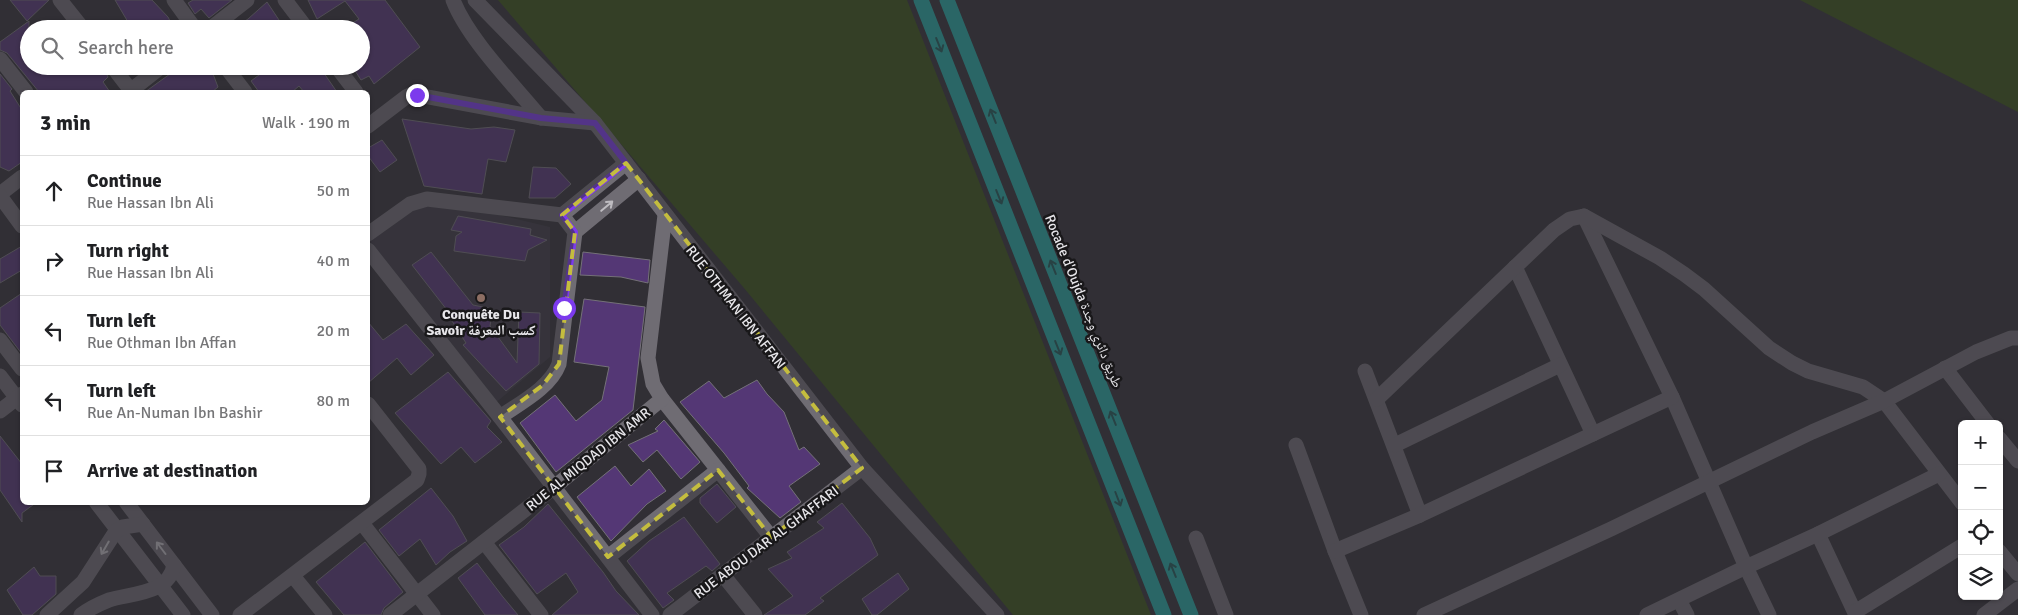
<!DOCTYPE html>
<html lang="en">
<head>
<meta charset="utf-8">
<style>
	body { margin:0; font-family:Signika,"Noto Naskh Arabic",sans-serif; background:#f6f6f6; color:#202124 }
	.controls { position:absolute; right:15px; bottom:15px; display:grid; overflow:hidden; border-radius:8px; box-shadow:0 1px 4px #0004 }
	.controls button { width:45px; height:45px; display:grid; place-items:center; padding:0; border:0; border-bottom:1px solid #e0e0e0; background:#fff; color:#202124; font:25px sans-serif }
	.stop { position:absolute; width:15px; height:15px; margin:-11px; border:4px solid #7c3aed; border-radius:50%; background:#fff }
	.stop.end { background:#7c3aed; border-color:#fff; box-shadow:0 1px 5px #0008 }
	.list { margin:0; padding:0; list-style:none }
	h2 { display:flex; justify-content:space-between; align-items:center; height:65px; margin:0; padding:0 20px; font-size:21px }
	h2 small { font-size:16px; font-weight:400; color:#757577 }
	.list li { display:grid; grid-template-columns:32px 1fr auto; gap:15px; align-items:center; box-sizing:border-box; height:70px; padding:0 20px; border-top:1px solid #e0e0e0 }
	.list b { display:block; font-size:19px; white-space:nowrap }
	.list p { margin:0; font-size:16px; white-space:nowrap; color:#757577 }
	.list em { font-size:16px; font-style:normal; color:#757577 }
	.icon { flex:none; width:28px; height:28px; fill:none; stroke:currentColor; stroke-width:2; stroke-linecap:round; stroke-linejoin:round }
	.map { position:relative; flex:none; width:2018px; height:615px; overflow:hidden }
	.search { position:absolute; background:#fff; box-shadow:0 1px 4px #0004; left:20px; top:20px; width:350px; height:55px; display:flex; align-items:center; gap:12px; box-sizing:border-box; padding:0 18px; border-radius:28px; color:#757577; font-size:19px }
	.panel { position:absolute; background:#fff; box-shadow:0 1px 4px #0004; left:20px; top:90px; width:350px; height:415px; border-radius:8px }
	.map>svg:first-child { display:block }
	.built { fill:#3c3943 }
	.green { fill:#385316 }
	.building { fill:#543775; stroke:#747178 }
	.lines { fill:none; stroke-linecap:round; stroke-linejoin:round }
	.minor { stroke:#6f6c73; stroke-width:15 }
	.highway { stroke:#22a9a3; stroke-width:15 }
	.oneway { stroke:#1d5958 }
	.oneway2 { stroke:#bebcc1 }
	.route { stroke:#7c3aed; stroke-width:6 }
	.marked { fill:none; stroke:#c4bd3e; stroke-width:4; stroke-dasharray:10 6; stroke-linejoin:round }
	.education-dot { fill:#8d6e63; stroke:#19181a; stroke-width:2 }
	.labels { text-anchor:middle; stroke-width:5; stroke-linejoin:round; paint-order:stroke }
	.street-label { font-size:14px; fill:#e8e7eb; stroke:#19181a }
	.poi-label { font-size:14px; font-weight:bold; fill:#e8e7eb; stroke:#19181a }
</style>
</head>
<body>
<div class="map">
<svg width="2018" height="615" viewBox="0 0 2018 615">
	<rect width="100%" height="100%" fill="#312f35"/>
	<path class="built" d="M429 198 550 227V357L493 405 368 240Z"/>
	<g class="green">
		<path d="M498 0H907L1151 615H1013L744 288Z"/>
		<path d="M1800 0H2018V112Z"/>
	</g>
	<g class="building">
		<path d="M10 0H49L27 21Z"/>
		<path d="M115 0H152L168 17 174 29H120L128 22Z"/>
		<path d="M193 0H232L209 18 201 9 195 14 188 3Z"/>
		<path d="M308 0H385L420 47 374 84 369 76 361 80 352 66H361V29H343L359 19 345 1 317 19Z"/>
		<path d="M267 2 285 29H233L248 19Z"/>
		<path d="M29 21V66H55L61 73 71 66H103L108 77 103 82 110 92H39L7 53 0 50V42Z"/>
		<path d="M181 66H210L218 87 212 92H145Z"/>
		<path d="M254 66H319L337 92H304L299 86 292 92H259L251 81 259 75Z"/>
		<path d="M0 74 12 89 10 91 22 110V162L9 171 0 167Z"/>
		<path d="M402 119 471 129 494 127 515 130 506 162 488 159 482 194 424 186Z"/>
		<path d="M382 140 397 160 380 172 368 156V148Z"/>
		<path d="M533 167 556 168 571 184 555 198H529Z"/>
		<path d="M458 216 531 229 530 235 547 240 528 250 525 261 454 251 456 236 462 232 451 230Z"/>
		<path d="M22 246V270L0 283V259Z"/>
		<path d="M431 252 473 305 493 309 490 326 517 363 519 312 540 313 539 364 506 391 463 345 466 343 452 321 454 319 412 265Z"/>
		<path d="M583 252 650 260 648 283 621 277 580 275Z"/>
		<path d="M22 293V354L0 325V308Z"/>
		<path d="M584 299 645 307 633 410 556 472 520 423 555 395 576 421 602 400 609 367 574 362Z"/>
		<path d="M368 322 383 340 406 324 434 355 411 375 397 358 368 383Z"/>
		<path d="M448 372 491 421 487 427 502 442 475 463 461 447 441 464 395 413Z"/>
		<path d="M757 380 767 394 784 412 799 450 804 447 820 464 789 486 801 502 780 518 747 488 749 486 724 453 680 402 709 381 724 398Z"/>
		<path d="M664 420 700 462 681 479 657 450 643 462 628 445 658 431 655 429Z"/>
		<path d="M0 436 22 464V502H37L22 513V522L0 490Z"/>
		<path d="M615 466 631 486 649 469 666 491 647 504 611 541 577 497Z"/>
		<path d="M717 484 736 507 717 523 700 503V498Z"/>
		<path d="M431 488 453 516 467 541 450 552 436 565 420 539 399 556 379 530Z"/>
		<path d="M842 503 870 538 878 555 820 598 824 601 805 615H764L793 596 768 569 792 558 787 552 824 528 817 522Z"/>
		<path d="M548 504 603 572 616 591 639 615H552L578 592 566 573 537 594 499 545 524 527Z"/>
		<path d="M684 517 720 564 712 571 706 566 667 593 674 600 663 608 627 561 649 541Z"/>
		<path d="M365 542 403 592 384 608 381 615H344L316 582Z"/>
		<path d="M477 563 503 597 518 615H485L458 578Z"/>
		<path d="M34 567 40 576H56V594L32 615H23L7 590Z"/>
		<path d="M898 573 909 589 877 615H872L862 599Z"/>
	</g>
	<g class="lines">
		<g class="minor">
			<path d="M60 0 83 29"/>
			<path d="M174 0 195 29"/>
			<path d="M285 0 307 29"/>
			<path d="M453 0C468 39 514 85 541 118"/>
			<path d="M475 0 595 123 862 468 997 615"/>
			<path d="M210 29 247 0"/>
			<path d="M0 59 26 92"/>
			<path d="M112 66 132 92"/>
			<path d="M225 66 245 92"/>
			<path d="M336 66 356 92"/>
			<path d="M129 92 162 66"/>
			<path d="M368 126 406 97 412 94 541 118 595 123"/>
			<path d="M0 194 22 177"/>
			<path d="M0 196 22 226"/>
			<path d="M562 215 626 163"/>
			<path d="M1584 216 1672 397 1746 567 1769 615"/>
			<path d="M575 232 639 179"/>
			<path d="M368 234 410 204 427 199 562 215 575 232 559 364C550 388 520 403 500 417"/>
			<path d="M368 250 500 417 652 615"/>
			<path d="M1515 267 1593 434"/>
			<path d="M0 340 22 369"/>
			<path d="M1945 368 1988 424"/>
			<path d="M1365 371 1420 515"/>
			<path d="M0 376 22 405"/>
			<path d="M662 399 771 537"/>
			<path d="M1377 399 1554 230 1570 219 1584 216 1660 258 1684 274 1704 289 1769 348 1792 363 1808 371 1863 387 1884 401 1962 503"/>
			<path d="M0 411 22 394"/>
			<path d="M1999 438 2018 461"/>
			<path d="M1296 445 1335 551 1361 615"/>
			<path d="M1395 445 1560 365"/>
			<path d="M96 502 183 615"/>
			<path d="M126 502 212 615"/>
			<path d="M362 523 433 615"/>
			<path d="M1818 534 1856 615"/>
			<path d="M1196 538 1226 615"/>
			<path d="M484 542 541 615"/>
			<path d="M1335 551 1420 515 1672 397"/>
			<path d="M1999 551 2018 574"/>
			<path d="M608 557 718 470"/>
			<path d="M723 575 755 615"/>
			<path d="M293 576 325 615"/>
			<path d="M1679 600 1687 615"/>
			<path d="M1855 612 1962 546"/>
			<path d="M47 615 83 582 116 531 123 527 143 524"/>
			<path d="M81 615C90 608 99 604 109 600 132 593 169 594 174 565"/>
			<path d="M240 615 417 480 419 474V469L368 404"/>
			<path d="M390 615 553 488 662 399 653 384 648 358 665 215"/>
			<path d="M670 615 862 468"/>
			<path d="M1424 615 1611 529 1812 432 1884 401 1976 352 2011 338H2018"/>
			<path d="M1647 615 1746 567 1818 534 1939 474"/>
			<path d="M1984 615 2018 589"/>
		</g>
		<g class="highway">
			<path d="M921 0 1164 615"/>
			<path d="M947 0 1191 615"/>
		</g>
	</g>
	<defs><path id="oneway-shaft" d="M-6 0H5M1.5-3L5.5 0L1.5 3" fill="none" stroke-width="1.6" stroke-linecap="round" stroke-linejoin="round" transform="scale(1.25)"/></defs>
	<g class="oneway">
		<use href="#oneway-shaft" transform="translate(939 45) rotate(68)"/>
		<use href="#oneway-shaft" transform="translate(993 116) rotate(-112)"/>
		<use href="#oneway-shaft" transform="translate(999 197) rotate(68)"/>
		<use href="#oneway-shaft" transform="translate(1053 267) rotate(-112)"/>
		<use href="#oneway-shaft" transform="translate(1058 348) rotate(68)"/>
		<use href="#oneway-shaft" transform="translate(1113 418) rotate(-112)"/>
		<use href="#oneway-shaft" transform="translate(1118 499) rotate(69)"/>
		<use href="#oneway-shaft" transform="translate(1173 570) rotate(-112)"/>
	</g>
	<g class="oneway2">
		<use href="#oneway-shaft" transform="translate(607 206) rotate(-40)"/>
		<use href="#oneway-shaft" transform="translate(105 548) rotate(120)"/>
		<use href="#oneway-shaft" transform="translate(161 548) rotate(-127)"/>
	</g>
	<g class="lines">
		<path class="route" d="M417 95 541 118 595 123 626 163 562 215 575 232 564 308"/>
	</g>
	<path d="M0 0H2018V615H0ZM626 163 862 468 771 537 718 470 608 557 500 417 543 385 559 364 575 232 562 215Z" fill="#312f35" fill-opacity=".55" fill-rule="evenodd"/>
	<path class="marked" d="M626 163 862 468 771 537 718 470 608 557 500 417 543 385 559 364 575 232 562 215Z"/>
	<circle class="education-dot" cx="481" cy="298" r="5"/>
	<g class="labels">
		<g class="street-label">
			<text transform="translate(1084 301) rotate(68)" y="5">Rocade d'Oujda طريق دائري وجدة</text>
			<text transform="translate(736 307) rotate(52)" y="5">RUE OTHMAN IBN AFFAN</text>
			<text transform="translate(588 459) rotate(-39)" y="5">RUE AL MIQDAD IBN AMR</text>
			<text transform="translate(766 542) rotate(-37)" y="5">RUE ABOU DAR AL GHAFFARI</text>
		</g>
		<g class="poi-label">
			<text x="481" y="319">Conquête Du<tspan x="481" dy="16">Savoir كسب المعرفة</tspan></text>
		</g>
	</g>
</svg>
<div class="controls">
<button>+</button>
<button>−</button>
<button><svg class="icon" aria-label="locate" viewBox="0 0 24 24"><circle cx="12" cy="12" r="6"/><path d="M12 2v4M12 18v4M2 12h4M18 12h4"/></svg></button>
<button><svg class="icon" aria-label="layers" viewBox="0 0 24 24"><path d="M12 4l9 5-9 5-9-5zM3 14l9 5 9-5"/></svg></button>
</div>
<div class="stop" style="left:564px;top:308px"></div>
<div class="stop end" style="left:417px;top:95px"></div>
<div class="search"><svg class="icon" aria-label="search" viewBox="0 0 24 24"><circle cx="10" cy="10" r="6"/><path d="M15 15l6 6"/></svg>Search here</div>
<section class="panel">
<h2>3 min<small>Walk · 190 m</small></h2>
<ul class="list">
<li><svg class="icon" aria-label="ahead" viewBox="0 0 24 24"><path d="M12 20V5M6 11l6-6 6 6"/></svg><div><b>Continue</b><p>Rue Hassan Ibn Ali</p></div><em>50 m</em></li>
<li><svg class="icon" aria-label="right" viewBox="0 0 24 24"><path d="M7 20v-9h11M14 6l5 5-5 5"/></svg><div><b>Turn right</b><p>Rue Hassan Ibn Ali</p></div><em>40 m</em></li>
<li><svg class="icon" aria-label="left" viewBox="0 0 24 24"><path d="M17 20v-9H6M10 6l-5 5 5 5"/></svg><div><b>Turn left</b><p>Rue Othman Ibn Affan</p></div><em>20 m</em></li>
<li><svg class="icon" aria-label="left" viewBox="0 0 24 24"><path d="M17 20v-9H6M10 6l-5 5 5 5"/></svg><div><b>Turn left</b><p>Rue An-Numan Ibn Bashir</p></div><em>80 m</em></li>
<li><svg class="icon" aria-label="arrive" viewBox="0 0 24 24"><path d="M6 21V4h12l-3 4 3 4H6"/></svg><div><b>Arrive at destination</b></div></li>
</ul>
</section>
</div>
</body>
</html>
